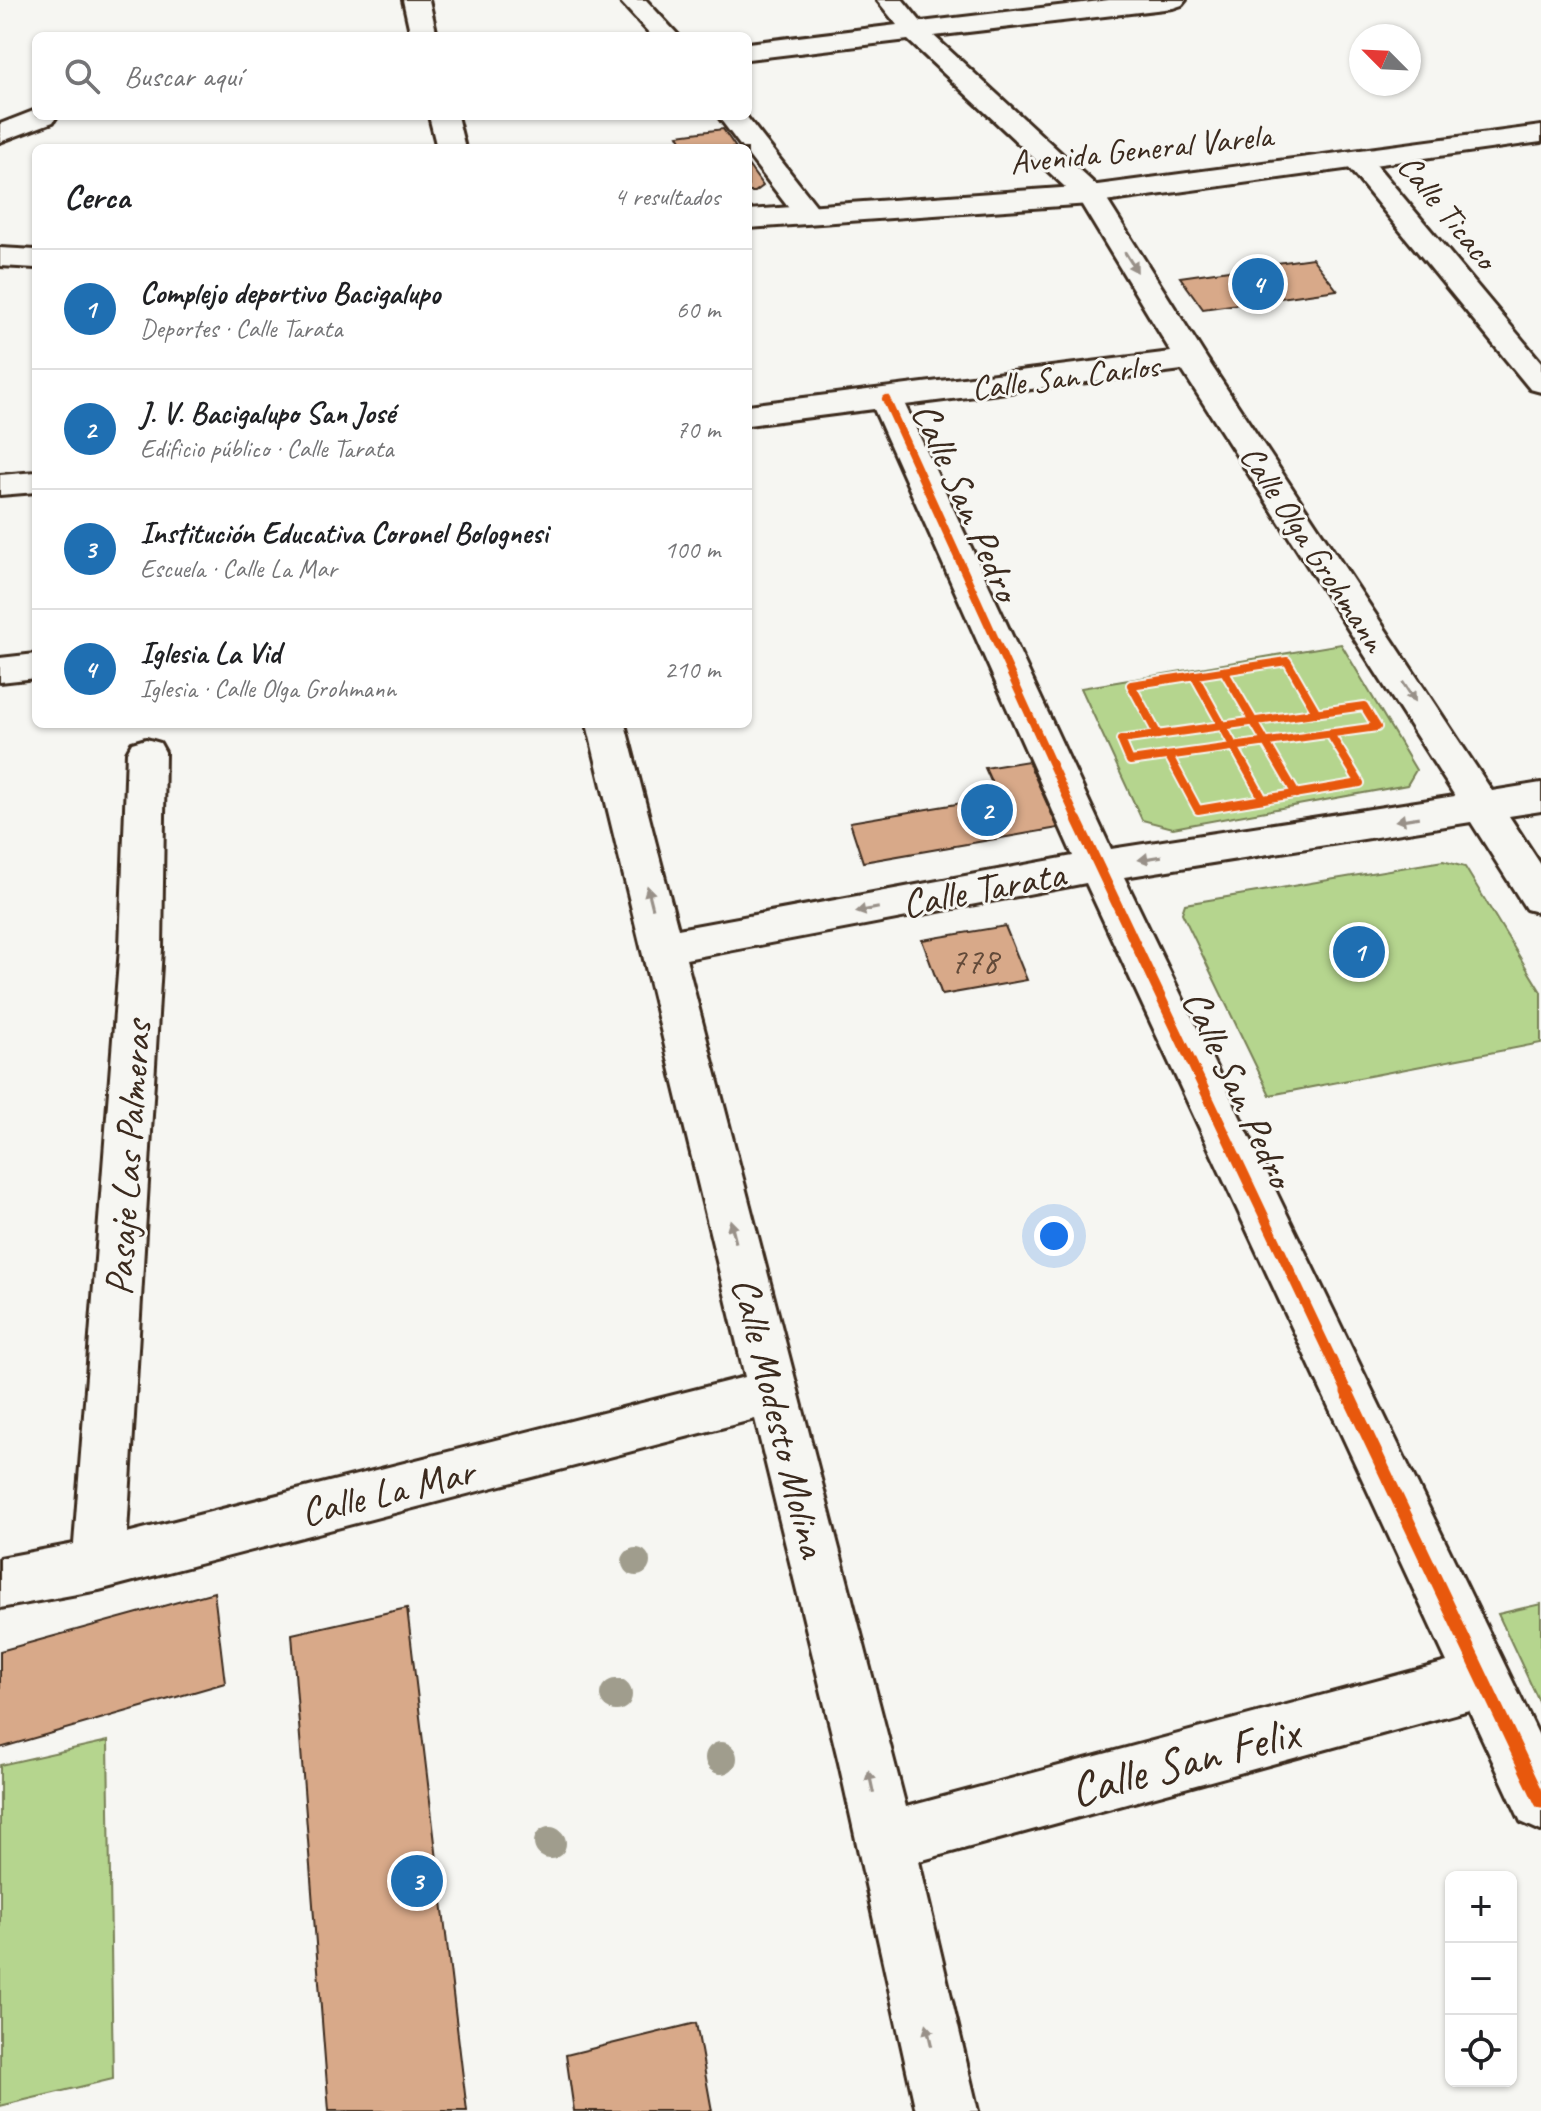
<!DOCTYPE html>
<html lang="es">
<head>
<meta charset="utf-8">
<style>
	body { margin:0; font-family:Caveat,sans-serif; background:#f6f6f6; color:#202124 }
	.controls { position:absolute; right:24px; bottom:24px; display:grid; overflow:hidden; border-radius:12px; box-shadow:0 2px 6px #0004 }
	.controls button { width:72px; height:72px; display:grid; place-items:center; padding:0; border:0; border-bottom:2px solid #e0e0e0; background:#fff; color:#202124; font:40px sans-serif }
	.compass { position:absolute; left:1349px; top:24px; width:72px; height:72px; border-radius:50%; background:#fff; box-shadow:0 2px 6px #0004; rotate:294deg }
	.you { position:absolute; left:1054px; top:1236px; width:28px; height:28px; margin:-20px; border:6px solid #fff; border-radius:50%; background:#1a73e8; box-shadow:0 0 0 12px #1a73e833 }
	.badge { display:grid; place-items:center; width:52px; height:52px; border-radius:50%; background:#1f6fb2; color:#fff; font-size:26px; font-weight:700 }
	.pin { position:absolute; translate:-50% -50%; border:4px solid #fff; box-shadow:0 2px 8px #0006 }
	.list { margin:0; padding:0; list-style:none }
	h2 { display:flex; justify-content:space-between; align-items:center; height:104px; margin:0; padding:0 32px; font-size:34px }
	h2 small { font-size:26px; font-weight:400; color:#757577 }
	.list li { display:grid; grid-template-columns:52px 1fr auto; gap:24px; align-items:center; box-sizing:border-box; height:120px; padding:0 32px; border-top:2px solid #e0e0e0 }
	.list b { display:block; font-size:30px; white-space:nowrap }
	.list p { margin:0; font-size:26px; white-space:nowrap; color:#757577 }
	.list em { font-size:26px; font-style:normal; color:#757577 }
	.icon { flex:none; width:44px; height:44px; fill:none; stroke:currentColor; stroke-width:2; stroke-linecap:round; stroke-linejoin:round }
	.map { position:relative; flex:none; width:1541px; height:2111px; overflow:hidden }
	.search { position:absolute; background:#fff; box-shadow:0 2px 6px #0004; left:32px; top:32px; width:720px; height:88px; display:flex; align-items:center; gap:20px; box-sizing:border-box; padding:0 28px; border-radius:12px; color:#757577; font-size:30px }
	.panel { position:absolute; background:#fff; box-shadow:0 2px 6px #0004; left:32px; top:144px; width:720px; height:584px; border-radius:12px }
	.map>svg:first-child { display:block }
	.green { fill:#b5d58e; stroke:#788056; stroke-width:2 }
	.building { fill:#d8a989; stroke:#3b2a1e; stroke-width:2 }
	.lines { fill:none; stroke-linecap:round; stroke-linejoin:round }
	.street-casing { stroke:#3b2a1e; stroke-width:6 }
	.secondary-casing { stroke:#3b2a1e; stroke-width:6 }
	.street { fill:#f6f6f2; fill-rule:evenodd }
	.secondary { fill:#f6f6f2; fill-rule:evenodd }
	.cycleway-far2-casing { stroke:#f6f6f2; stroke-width:12 }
	.cycleway-far1-casing { stroke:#f6f6f2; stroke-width:15 }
	.cycleway-casing { stroke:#f6f6f2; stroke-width:18 }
	.cycleway-far2 { stroke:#e8590c; stroke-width:8 }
	.cycleway-far1 { stroke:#e8590c; stroke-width:10 }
	.cycleway { stroke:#e8590c; stroke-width:13 }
	.tree { fill:#a09d8d }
	.oneway { fill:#989088 }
	.labels { text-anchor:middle; stroke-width:6; stroke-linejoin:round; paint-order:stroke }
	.far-street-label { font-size:34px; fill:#3b2a1e; stroke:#f6f6f2 }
	.number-label { font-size:36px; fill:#624a39 }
	.street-label { font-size:40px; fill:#3b2a1e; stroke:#f6f6f2 }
	.near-street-label { font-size:48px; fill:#3b2a1e; stroke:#f6f6f2 }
</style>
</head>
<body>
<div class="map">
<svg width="1541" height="2111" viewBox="0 0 1541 2111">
	<rect width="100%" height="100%" fill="#f6f6f2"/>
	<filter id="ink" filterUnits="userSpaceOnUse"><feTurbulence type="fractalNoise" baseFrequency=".0125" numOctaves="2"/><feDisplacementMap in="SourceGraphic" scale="16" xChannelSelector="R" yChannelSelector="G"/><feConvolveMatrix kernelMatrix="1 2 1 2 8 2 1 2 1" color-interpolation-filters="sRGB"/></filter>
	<g filter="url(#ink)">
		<g class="green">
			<path d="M1341 644 1416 770 1407 785 1173 828 1142 820 1081 688Z"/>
			<path d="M1443 861 1465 867 1541 992V1043L1270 1095 1182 913 1185 904Z"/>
			<path d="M1541 1604V1706L1498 1614Z"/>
			<path d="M108 1741 113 2079 0 2106V1765Z"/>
		</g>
		<g class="building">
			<path d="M723 129 736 148H685L678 135Z"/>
			<path d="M748 165 763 186 755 192H748Z"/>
			<path d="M1312 258 1337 290 1203 309 1180 277Z"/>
			<path d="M1028 761 1058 828 863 862 850 822 998 797 985 768Z"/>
			<path d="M1005 926 1027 980 942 995 922 940Z"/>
			<path d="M214 1592 225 1683 0 1748V1651Z"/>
			<path d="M407 1608 467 2111H329L292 1634Z"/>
			<path d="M696 2023 712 2111H574L566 2055Z"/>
		</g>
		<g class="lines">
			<g class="street-casing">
				<g id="street">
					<path d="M403 0H429L437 36H411Z"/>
					<path d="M619 0H646L679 36H652Z"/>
					<path d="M877 0H903L921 22 1109 0H1186L1182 5 1173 8 934 36 1100 189 1207 359 1492 791 1541 783V811L1509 816 1541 865V913L1526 909 1471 822 1124 877 1541 1740V1831L1521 1822 1469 1710 919 1861 978 2111H916L839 1763 755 1419 99 1590 0 1608V1558L74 1544 120 948 127 752 132 743 146 739 160 743 165 752 162 948 127 1533 745 1377 587 724H625L678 929 1073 856 874 409 748 425V405L1171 352 1079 200 908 40 748 59V43L897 25ZM1182 370 1455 796 1111 849 905 405ZM1086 883 1447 1662 906 1807 686 959Z"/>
					<path d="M36 110V116H57L53 122 0 142V124Z"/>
					<path d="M429 116H457L465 148H437Z"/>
					<path d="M718 116H746L818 208 823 214 818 220 808 223 798 220 748 155V148H742Z"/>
					<path d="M1358 153 1368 155 1541 362V392L1530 389 1348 167 1344 161 1348 155Z"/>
					<path d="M36 472V492L0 495V475Z"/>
					<path d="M36 654V678L0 682V658Z"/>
				</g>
			</g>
			<g class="secondary-casing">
				<g id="secondary">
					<path d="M1541 126V142L1090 204 748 228V210L1090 186Z"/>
					<path d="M0 248 36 250V268L0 266Z"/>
				</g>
			</g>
			<use href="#street" class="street"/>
			<use href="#secondary" class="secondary"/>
			<g class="cycleway-far2-casing">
				<g id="cycleway-far2">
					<path d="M886 399 1078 822"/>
					<path d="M1224 671 1296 794"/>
					<path d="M1194 675 1263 799"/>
					<path d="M1364 706 1377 727 1130 761 1121 740Z"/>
					<path d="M1158 735 1131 685 1287 661 1317 713"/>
					<path d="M1169 756 1198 810 1360 783 1330 734"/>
				</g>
			</g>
			<g class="cycleway-far1-casing">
				<path id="cycleway-far1" d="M1077 820 1348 1394"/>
			</g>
			<g class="cycleway-casing">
				<path id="cycleway" d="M1347 1392 1541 1802"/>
			</g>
			<use href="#cycleway-far2" class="cycleway-far2"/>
			<use href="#cycleway-far1" class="cycleway-far1"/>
			<use href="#cycleway" class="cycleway"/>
		</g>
		<g class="tree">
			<circle cx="636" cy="1562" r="14"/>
			<circle cx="616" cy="1695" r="16"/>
			<circle cx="721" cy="1758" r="16"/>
			<circle cx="550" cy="1843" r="16"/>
		</g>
		<defs><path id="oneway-solid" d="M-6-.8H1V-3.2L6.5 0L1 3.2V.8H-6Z" transform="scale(2)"/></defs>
		<g class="oneway">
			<use href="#oneway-solid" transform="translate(1131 262) rotate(58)"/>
			<use href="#oneway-solid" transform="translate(1409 692) rotate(57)"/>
			<use href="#oneway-solid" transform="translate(1407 819) rotate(171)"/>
			<use href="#oneway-solid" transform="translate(1150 858) rotate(171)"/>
			<use href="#oneway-solid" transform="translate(650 897) rotate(-104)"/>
			<use href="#oneway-solid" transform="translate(867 910) rotate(169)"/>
			<use href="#oneway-solid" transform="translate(733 1231) rotate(-104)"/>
			<use href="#oneway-solid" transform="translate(871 1782) rotate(-102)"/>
			<use href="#oneway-solid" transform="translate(929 2035) rotate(-103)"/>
		</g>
	</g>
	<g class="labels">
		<g class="far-street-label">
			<text transform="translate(1141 148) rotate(-6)" y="12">Avenida General Varela</text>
			<text transform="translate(1448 211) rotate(51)" y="12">Calle Ticaco</text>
			<text transform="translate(1065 376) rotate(-7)" y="12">Calle San Carlos</text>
			<text transform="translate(1314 548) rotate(57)" y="12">Calle Olga Grohmann</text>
		</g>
		<g class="number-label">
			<text x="974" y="973">778</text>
		</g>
		<g class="street-label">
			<text transform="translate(967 501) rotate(66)" y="14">Calle San Pedro</text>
			<text transform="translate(983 888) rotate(-11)" y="14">Calle Tarata</text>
			<text transform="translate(1239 1088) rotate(65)" y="14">Calle San Pedro</text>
			<text transform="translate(127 1158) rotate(-86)" y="14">Pasaje Las Palmeras</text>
			<text transform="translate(780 1417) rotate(76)" y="14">Calle Modesto Molina</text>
			<text transform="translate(387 1491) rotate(-14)" y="14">Calle La Mar</text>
		</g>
		<g class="near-street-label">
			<text transform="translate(1184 1760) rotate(-15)" y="17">Calle San Felix</text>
		</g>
	</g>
</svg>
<div class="controls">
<button>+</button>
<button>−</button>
<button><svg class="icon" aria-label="locate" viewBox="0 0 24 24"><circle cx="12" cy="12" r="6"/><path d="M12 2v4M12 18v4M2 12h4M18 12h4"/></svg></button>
</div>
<svg class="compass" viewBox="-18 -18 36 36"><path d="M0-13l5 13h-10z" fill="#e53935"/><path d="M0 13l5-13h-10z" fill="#757577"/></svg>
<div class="you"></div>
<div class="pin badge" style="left:1359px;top:952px">1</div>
<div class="pin badge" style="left:987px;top:810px">2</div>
<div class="pin badge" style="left:417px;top:1881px">3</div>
<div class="pin badge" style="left:1258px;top:284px">4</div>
<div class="search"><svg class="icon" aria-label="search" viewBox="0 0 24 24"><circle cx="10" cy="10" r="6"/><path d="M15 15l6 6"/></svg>Buscar aquí</div>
<section class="panel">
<h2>Cerca<small>4 resultados</small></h2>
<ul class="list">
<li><span class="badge">1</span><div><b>Complejo deportivo Bacigalupo</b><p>Deportes · Calle Tarata</p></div><em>60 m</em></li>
<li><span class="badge">2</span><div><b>J. V. Bacigalupo San José</b><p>Edificio público · Calle Tarata</p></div><em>70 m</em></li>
<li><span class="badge">3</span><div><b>Institución Educativa Coronel Bolognesi</b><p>Escuela · Calle La Mar</p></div><em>100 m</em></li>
<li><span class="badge">4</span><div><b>Iglesia La Vid</b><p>Iglesia · Calle Olga Grohmann</p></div><em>210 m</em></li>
</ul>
</section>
</div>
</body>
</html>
